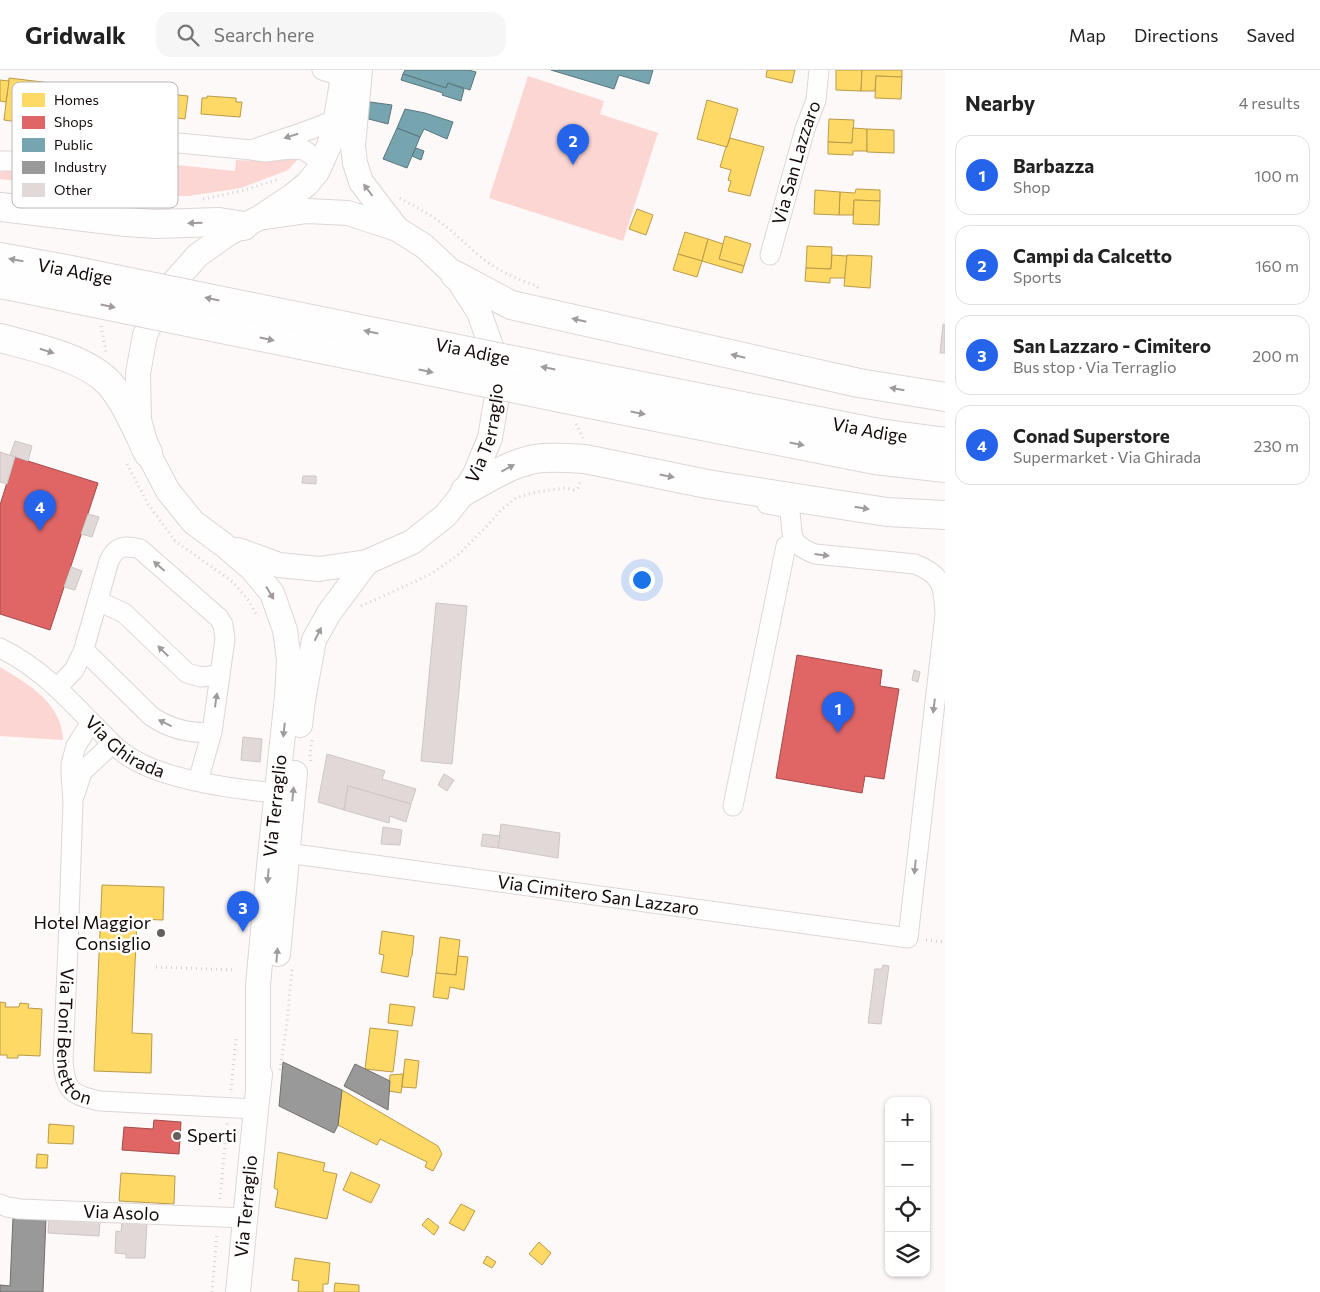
<!DOCTYPE html>
<html lang="en">
<head>
<meta charset="utf-8">
<style>
	body { margin:0; font-family:Commissioner,sans-serif; background:#f6f6f6; color:#222 }
	.controls { position:absolute; right:15px; bottom:15px; display:grid; overflow:hidden; border-radius:10px; box-shadow:0 1px 4px #0004 }
	.controls button { width:45px; height:45px; display:grid; place-items:center; padding:0; border:0; border-bottom:1px solid #e0e0e0; background:#fff; color:#222; font:25px sans-serif }
	.you { position:absolute; left:641px; top:509px; width:18px; height:18px; margin:-12px; border:4px solid #fff; border-radius:50%; background:#1a73e8; box-shadow:0 0 0 8px #1a73e833 }
	.badge { display:grid; place-items:center; width:32px; height:32px; border-radius:50%; background:#2563eb; color:#fff; font-size:16px; font-weight:700 }
	.pin { position:absolute; translate:-50% -41px; filter:drop-shadow(0 1px 2px #0008) }
	.pin::after { content:''; position:absolute; top:26px; width:18px; height:15px; background:inherit; clip-path:polygon(0 0,100% 0,50% 100%) }
	.list { margin:0; padding:0; list-style:none }
	h2 { display:flex; justify-content:space-between; align-items:center; height:65px; margin:0; padding:0 20px; font-size:21px }
	h2 small { font-size:16px; font-weight:400; color:#767676 }
	.list li { display:grid; grid-template-columns:32px 1fr auto; gap:15px; align-items:center; box-sizing:border-box; height:80px; margin:0 10px 10px; padding:0 10px; border:1px solid #e0e0e0; border-radius:15px }
	.list b { display:block; font-size:19px; white-space:nowrap }
	.list p { margin:0; font-size:16px; white-space:nowrap; color:#767676 }
	.list em { font-size:16px; font-style:normal; color:#767676 }
	.icon { flex:none; width:28px; height:28px; fill:none; stroke:currentColor; stroke-width:2; stroke-linecap:round; stroke-linejoin:round }
	.map { position:relative; flex:none; width:945px; height:1222px; overflow:hidden }
	header { display:flex; align-items:center; gap:30px; box-sizing:border-box; height:70px; padding:0 25px; background:#fff; border-bottom:1px solid #e0e0e0 }
	header strong { font-size:24px }
	nav { display:flex; gap:28px; margin-inline-start:auto; font-size:18px }
	.search { width:350px; height:45px; background:#f6f6f6; display:flex; align-items:center; gap:12px; box-sizing:border-box; padding:0 18px; border-radius:15px; color:#767676; font-size:19px }
	main { display:flex }
	aside { flex:1; background:#fff }
	.map>svg:first-child { display:block }
	.green { fill:#fcd6d2 }
	.homes { fill:#ffd966; stroke:#b89b4a }
	.shops { fill:#e06666; stroke:#a34a4a }
	.public { fill:#76a5af; stroke:#59767d }
	.industry { fill:#999; stroke:#716e6e }
	.building { fill:#e0d9d8; stroke:#cec6c5 }
	.lines { fill:none; stroke-linecap:round; stroke-linejoin:round }
	.minor-casing { stroke:#ded6d5; stroke-width:21 }
	.major-casing { stroke:#ded6d5; stroke-width:26 }
	.highway-casing { stroke:#ded6d5; stroke-width:30 }
	.path { stroke:#d3d2d2; stroke-width:3; stroke-dasharray:1 4; stroke-linecap:butt }
	.minor { stroke:#fffefe; stroke-width:19 }
	.major { stroke:#fffefe; stroke-width:24 }
	.highway { stroke:#fffefe; stroke-width:28 }
	.highway-bridge-casing { stroke:#ded6d5; stroke-width:30; stroke-linecap:butt }
	.highway-bridge { stroke:#fffefe; stroke-width:28 }
	.oneway { fill:#a19c9c }
	.poi-dot { fill:#665e5d; stroke:#fff; stroke-width:2 }
	.labels { text-anchor:middle; stroke-width:5; stroke-linejoin:round; paint-order:stroke }
	.street-label { font-size:18px; fill:#140a09; stroke:#fff }
	.poi-label { font-size:18px; fill:#140a09; stroke:#fff; text-anchor:end }
	.key { fill:#fff; stroke:#b8b6b5; stroke-width:1 }
	.key-label { font-size:14px; fill:#140a09 }
</style>
</head>
<body>
<header>
<strong>Gridwalk</strong>
<div class="search"><svg class="icon" aria-label="search" viewBox="0 0 24 24"><circle cx="10" cy="10" r="6"/><path d="M15 15l6 6"/></svg>Search here</div>
<nav><a>Map</a><a>Directions</a><a>Saved</a></nav>
</header>
<main>
<div class="map">
<svg width="945" height="1222" viewBox="0 0 945 1222">
	<rect width="100%" height="100%" fill="#fdf9f8"/>
	<g class="green">
		<path d="M528 6 604 31 600 44 658 63 623 171 489 128Z"/>
		<path d="M154 81 178 83 177 95 235 101 236 90C258 91 278 91 299 88L288 100 241 118 189 126H144L0 109V102L105 83Z"/>
		<path d="M0 597C28 614 62 633 63 670L0 666Z"/>
	</g>
	<g class="homes">
		<path d="M767 0H795L792 13 766 7Z"/>
		<path d="M836 0H862L861 21 836 20Z"/>
		<path d="M862 0H902V7L876 6 875 21H861Z"/>
		<path d="M876 6 902 7 901 29 875 28Z"/>
		<path d="M9 8 76 16 70 59 4 50Z"/>
		<path d="M0 10 9 11 6 32 0 31Z"/>
		<path d="M130 20 188 26 185 49 128 42Z"/>
		<path d="M207 26 236 28V32H242L240 47 201 44 202 28H207Z"/>
		<path d="M707 30 738 39 727 77 697 69Z"/>
		<path d="M829 49 854 50 852 73 828 72Z"/>
		<path d="M853 58 867 59V81H853V85L828 84V72L852 73Z"/>
		<path d="M867 59 894 60V83L867 82Z"/>
		<path d="M730 68 764 77 750 126 728 121 731 111 728 110 731 100 720 97 726 77H727Z"/>
		<path d="M856 119 880 120V131L854 130 853 145H839L840 122 855 123Z"/>
		<path d="M815 120 840 122 839 145 814 144Z"/>
		<path d="M854 130 880 131 879 155 853 154Z"/>
		<path d="M637 139 653 145 646 165 629 159Z"/>
		<path d="M685 162 708 169 702 191 678 184Z"/>
		<path d="M725 166 751 174 744 196 719 189Z"/>
		<path d="M708 169 723 174 719 189 744 196 742 203 702 191Z"/>
		<path d="M807 176 832 177 831 199 806 198Z"/>
		<path d="M678 184 702 191 697 207 673 200Z"/>
		<path d="M832 185 847 186 845 208H830V213L805 211 806 198 831 199Z"/>
		<path d="M847 185 872 186 870 218 844 216Z"/>
		<path d="M102 815 164 817 163 850 137 849 132 963 152 964 151 1003 94 1001Z"/>
		<path d="M382 861 414 866 412 886 411 887 408 907 381 902 384 885 379 884Z"/>
		<path d="M440 867 460 870 456 905 436 903Z"/>
		<path d="M458 886 468 887 464 920 450 917 448 929 433 927 436 903 456 905Z"/>
		<path d="M0 932 6 933 5 937H19L20 933 29 934 28 938 42 939 40 986 18 985V988H7V985H0Z"/>
		<path d="M390 934 415 937 412 956 388 953Z"/>
		<path d="M370 958 398 961 393 1002 365 999Z"/>
		<path d="M405 989 419 991 416 1018 402 1017Z"/>
		<path d="M403 1004 401 1023 389 1021 390 1005Z"/>
		<path d="M342 1020 438 1076 442 1084 433 1101 425 1097 427 1092 380 1069 377 1075 338 1055Z"/>
		<path d="M49 1054 74 1056 73 1074 48 1073Z"/>
		<path d="M278 1082 325 1093 323 1101 337 1104 327 1149 275 1137 278 1120 274 1118Z"/>
		<path d="M37 1084 48 1085 47 1098H36Z"/>
		<path d="M351 1102 380 1115 371 1133 343 1120Z"/>
		<path d="M121 1103 175 1106 174 1134 119 1131Z"/>
		<path d="M461 1134 475 1141 464 1161 449 1153Z"/>
		<path d="M428 1148 439 1157 434 1165 422 1155Z"/>
		<path d="M539 1172 551 1183 542 1195 529 1184Z"/>
		<path d="M487 1186 496 1192 492 1198 483 1193Z"/>
		<path d="M295 1188 330 1193 328 1214H323V1222H298L299 1211 292 1210Z"/>
		<path d="M335 1213 359 1215V1222H334Z"/>
	</g>
	<g class="shops">
		<path d="M15 387 98 413 50 560 0 544V435Z"/>
		<path d="M797 585 882 600 880 616 899 619 884 709 865 706 862 723 776 708Z"/>
		<path d="M154 1050 181 1052 179 1084 122 1080 124 1057 153 1059Z"/>
	</g>
	<g class="public">
		<path d="M405 0H468L476 2 470 20 448 13 446 18 403 4Z"/>
		<path d="M551 0H653L649 14 619 5 614 19Z"/>
		<path d="M403 4 446 18 448 13 464 19 461 31 442 25 443 23 401 10Z"/>
		<path d="M363 31 392 35 388 54 361 47Z"/>
		<path d="M405 39 425 43 453 52 447 69 424 59 420 67 397 58Z"/>
		<path d="M397 58 420 67 407 98 383 89Z"/>
		<path d="M416 78 424 81 421 90 412 86Z"/>
	</g>
	<g class="industry">
		<path d="M283 992 342 1020 338 1055 334 1063 279 1036Z"/>
		<path d="M355 994 390 1011 388 1040 344 1016Z"/>
		<path d="M13 1147 46 1148 43 1222H0V1215L10 1216Z"/>
	</g>
	<g class="building">
		<path d="M943 254 945 255V283H940Z"/>
		<path d="M15 371 32 376 28 391 10 385Z"/>
		<path d="M0 382 15 387 7 414 0 412Z"/>
		<path d="M303 406H316V414L302 413Z"/>
		<path d="M88 444 99 447 92 467 81 464Z"/>
		<path d="M71 497 82 501 75 520 64 517Z"/>
		<path d="M436 533 467 536 452 694 421 691Z"/>
		<path d="M914 600 920 602 918 612 912 610Z"/>
		<path d="M243 667 262 669 260 692 241 690Z"/>
		<path d="M327 684 385 701 382 709 416 719 411 734 348 716 344 740 318 732Z"/>
		<path d="M444 704 454 710 447 721 438 715Z"/>
		<path d="M348 716 411 734 406 752 390 746 389 753 344 740Z"/>
		<path d="M501 754 560 763 558 788 498 778Z"/>
		<path d="M383 757 402 760 400 775 381 774Z"/>
		<path d="M483 764 500 766 498 778 481 776Z"/>
		<path d="M883 895 889 896 881 954 868 953 875 899H882Z"/>
		<path d="M49 1148 100 1151 99 1166 48 1163Z"/>
		<path d="M122 1151 147 1153 145 1188H126V1184L115 1183 116 1161 121 1162Z"/>
	</g>
	<g class="lines">
		<g class="minor-casing">
			<g id="minor">
				<path d="M322 0 344 7"/>
				<path d="M0 91H22L105 74 147 70 252 80"/>
				<path d="M322 92 304 80 290 79 265 82 252 80C280 69 309 62 336 49"/>
				<path id="s1" d="M770 185 805 59 816 30 819 0"/>
				<path d="M98 531 124 543 187 603 201 607 220 605"/>
				<path id="s2" d="M0 578C36 595 64 624 91 652 101 661 110 673 121 681 155 709 233 719 277 723"/>
				<path d="M83 582 87 583 151 646C170 659 189 664 212 662"/>
				<path d="M57 618 74 600 83 582 109 491C116 476 124 475 140 479L219 548 223 555 225 569 212 662 198 711"/>
				<path id="s3" d="M91 652 76 676 71 694V705L73 732 68 877 63 990C65 1021 71 1025 100 1031L256 1039"/>
				<path d="M75 724 82 702 112 674"/>
				<path d="M733 736 786 476 795 472"/>
				<path id="s4" d="M287 783 908 868 945 545C944 517 943 505 915 494L815 484C784 472 795 463 789 438L767 434"/>
				<path id="s5" d="M0 1134 7 1137 20 1139 245 1148"/>
			</g>
		</g>
		<g class="major-casing">
			<g id="major">
				<path d="M360 0 353 76 355 93 361 112 397 159"/>
				<path id="s6" d="M238 480 279 495 319 499 367 492 412 472 446 445 465 421 475 404 490 368 497 326 492 279 479 242 455 205 424 176 397 159 348 143 307 141 266 147"/>
				<path d="M300 655 303 630 314 570 329 543 367 492"/>
				<path d="M278 884 295 703"/>
				<path id="s7" d="M258 1020V915L269 796 287 626 289 590 285 560 272 523 252 499 224 475 193 452 168 421 148 383 139 350 138 303 145 265 166 221 198 185 229 163 259 148 292 126 307 114 317 102 329 76 336 49 344 0"/>
				<path id="s8" d="M238 1222 256 1039 260 1004"/>
			</g>
		</g>
		<g class="highway-casing">
			<g id="highway">
				<path d="M0 137 126 152 156 154 219 152 244 156"/>
				<path d="M0 187 66 199"/>
				<path d="M455 205 511 235 859 313 945 327"/>
				<path d="M0 214 60 226"/>
				<path d="M0 268C33 277 84 287 109 313 126 332 137 360 148 383"/>
				<path id="s9" d="M596 307 879 363 945 372"/>
				<path d="M590 334 875 390 945 398"/>
				<path d="M465 421C489 408 515 390 543 388 556 387 571 388 585 389L707 414 887 442 945 445"/>
			</g>
		</g>
		<g class="path">
			<path d="M53 101C57 112 59 117 70 122"/>
			<path d="M400 128C413 136 427 142 440 152 455 163 467 176 482 188 498 201 517 209 537 216L538 218"/>
			<path d="M203 129 241 121 279 109"/>
			<path d="M101 256 106 282"/>
			<path d="M576 354 583 368"/>
			<path d="M127 394 148 434 175 471 233 512 248 530 256 544"/>
			<path d="M361 536 429 505 457 486 487 456 501 440 516 428 532 423 549 420 566 418 574 420 578 418 580 410"/>
			<path d="M311 691 310 684 312 670"/>
			<path d="M926 870 945 872"/>
			<path d="M156 897 235 900"/>
			<path d="M280 1000 287 953 292 899"/>
			<path d="M231 1020 236 969"/>
			<path d="M220 1129 227 1053"/>
			<path d="M212 1222 217 1163"/>
		</g>
		<use href="#minor" class="minor"/>
		<use href="#major" class="major"/>
		<use href="#highway" class="highway"/>
		<g class="highway-bridge-casing">
			<g id="highway-bridge">
				<path id="s10" d="M66 199 596 307"/>
				<path d="M60 226 590 334"/>
			</g>
		</g>
		<use href="#highway-bridge" class="highway-bridge"/>
	</g>
	<defs><path id="oneway-solid" d="M-6-.8H1V-3.2L6.5 0L1 3.2V.8H-6Z" transform="scale(1.25)"/></defs>
	<g class="oneway">
		<use href="#oneway-solid" transform="translate(291 66) rotate(162)"/>
		<use href="#oneway-solid" transform="translate(368 120) rotate(-127)"/>
		<use href="#oneway-solid" transform="translate(195 153) rotate(179)"/>
		<use href="#oneway-solid" transform="translate(16 190) rotate(-170)"/>
		<use href="#oneway-solid" transform="translate(212 229) rotate(-168)"/>
		<use href="#oneway-solid" transform="translate(108 236) rotate(12)"/>
		<use href="#oneway-solid" transform="translate(579 250) rotate(-167)"/>
		<use href="#oneway-solid" transform="translate(371 262) rotate(-168)"/>
		<use href="#oneway-solid" transform="translate(267 269) rotate(12)"/>
		<use href="#oneway-solid" transform="translate(47 281) rotate(17)"/>
		<use href="#oneway-solid" transform="translate(738 286) rotate(-167)"/>
		<use href="#oneway-solid" transform="translate(548 298) rotate(-169)"/>
		<use href="#oneway-solid" transform="translate(426 301) rotate(12)"/>
		<use href="#oneway-solid" transform="translate(897 319) rotate(-170)"/>
		<use href="#oneway-solid" transform="translate(638 343) rotate(11)"/>
		<use href="#oneway-solid" transform="translate(797 374) rotate(11)"/>
		<use href="#oneway-solid" transform="translate(508 398) rotate(-28)"/>
		<use href="#oneway-solid" transform="translate(667 406) rotate(11)"/>
		<use href="#oneway-solid" transform="translate(862 438) rotate(9)"/>
		<use href="#oneway-solid" transform="translate(822 485) rotate(7)"/>
		<use href="#oneway-solid" transform="translate(159 496) rotate(-139)"/>
		<use href="#oneway-solid" transform="translate(270 523) rotate(59)"/>
		<use href="#oneway-solid" transform="translate(318 564) rotate(-63)"/>
		<use href="#oneway-solid" transform="translate(163 581) rotate(-135)"/>
		<use href="#oneway-solid" transform="translate(216 630) rotate(-82)"/>
		<use href="#oneway-solid" transform="translate(934 636) rotate(97)"/>
		<use href="#oneway-solid" transform="translate(165 653) rotate(-154)"/>
		<use href="#oneway-solid" transform="translate(284 660) rotate(96)"/>
		<use href="#oneway-solid" transform="translate(293 724) rotate(-84)"/>
		<use href="#oneway-solid" transform="translate(915 797) rotate(96)"/>
		<use href="#oneway-solid" transform="translate(268 806) rotate(95)"/>
		<use href="#oneway-solid" transform="translate(277 885) rotate(-85)"/>
	</g>
	<g class="poi-dot">
		<circle cx="161" cy="863" r="5"/>
		<circle cx="177" cy="1066" r="5"/>
	</g>
	<g class="labels">
		<g class="street-label">
			<text dy="6" stroke="none"><textPath href="#s1" startOffset="96">Via San Lazzaro</textPath></text>
			<text transform="translate(75 202) rotate(11)" y="6">Via Adige</text>
			<text dy="6" stroke="none"><textPath href="#s10" startOffset="415">Via Adige</textPath></text>
			<text dy="6" stroke="none"><textPath href="#s9" startOffset="279">Via Adige</textPath></text>
			<text dy="6" stroke="none"><textPath href="#s6" startOffset="318">Via Terraglio</textPath></text>
			<text dy="6" stroke="none"><textPath href="#s2" startOffset="161">Via Ghirada</textPath></text>
			<text dy="6" stroke="none"><textPath href="#s7" startOffset="285">Via Terraglio</textPath></text>
			<text dy="6" stroke="none"><textPath href="#s4" startOffset="314">Via Cimitero San Lazzaro</textPath></text>
			<text dy="6" stroke="none"><textPath href="#s3" startOffset="324">Via Toni Benetton</textPath></text>
			<text dy="6" stroke="none"><textPath href="#s8" startOffset="86">Via Terraglio</textPath></text>
			<text dy="6" stroke="none"><textPath href="#s5" startOffset="122">Via Asolo</textPath></text>
		</g>
		<g class="poi-label">
			<text x="151" y="859">Hotel Maggior<tspan x="151" dy="21">Consiglio</tspan></text>
			<text x="187" y="1072" text-anchor="start">Sperti</text>
		</g>
	</g>
	<rect x="12" y="12" width="166" height="126" rx="8" class="key"/>
	<rect x="22" y="23" width="23" height="14" fill="#ffd966"/>
	<rect x="22" y="46" width="23" height="13" fill="#e06666"/>
	<rect x="22" y="68" width="23" height="14" fill="#76a5af"/>
	<rect x="22" y="91" width="23" height="13" fill="#999"/>
	<rect x="22" y="113" width="23" height="14" fill="#e0d9d8"/>
	<g class="key-label">
		<text x="54" y="35">Homes</text>
		<text x="54" y="57">Shops</text>
		<text x="54" y="80">Public</text>
		<text x="54" y="102">Industry</text>
		<text x="54" y="125">Other</text>
	</g>
</svg>
<div class="controls">
<button>+</button>
<button>−</button>
<button><svg class="icon" aria-label="locate" viewBox="0 0 24 24"><circle cx="12" cy="12" r="6"/><path d="M12 2v4M12 18v4M2 12h4M18 12h4"/></svg></button>
<button><svg class="icon" aria-label="layers" viewBox="0 0 24 24"><path d="M12 4l9 5-9 5-9-5zM3 14l9 5 9-5"/></svg></button>
</div>
<div class="you"></div>
<div class="pin badge" style="left:838px;top:663px">1</div>
<div class="pin badge" style="left:573px;top:95px">2</div>
<div class="pin badge" style="left:243px;top:862px">3</div>
<div class="pin badge" style="left:40px;top:461px">4</div>
</div>
<aside>
<h2>Nearby<small>4 results</small></h2>
<ul class="list">
<li><span class="badge">1</span><div><b>Barbazza</b><p>Shop</p></div><em>100 m</em></li>
<li><span class="badge">2</span><div><b>Campi da Calcetto</b><p>Sports</p></div><em>160 m</em></li>
<li><span class="badge">3</span><div><b>San Lazzaro - Cimitero</b><p>Bus stop · Via Terraglio</p></div><em>200 m</em></li>
<li><span class="badge">4</span><div><b>Conad Superstore</b><p>Supermarket · Via Ghirada</p></div><em>230 m</em></li>
</ul>
</aside>
</main>
</body>
</html>
